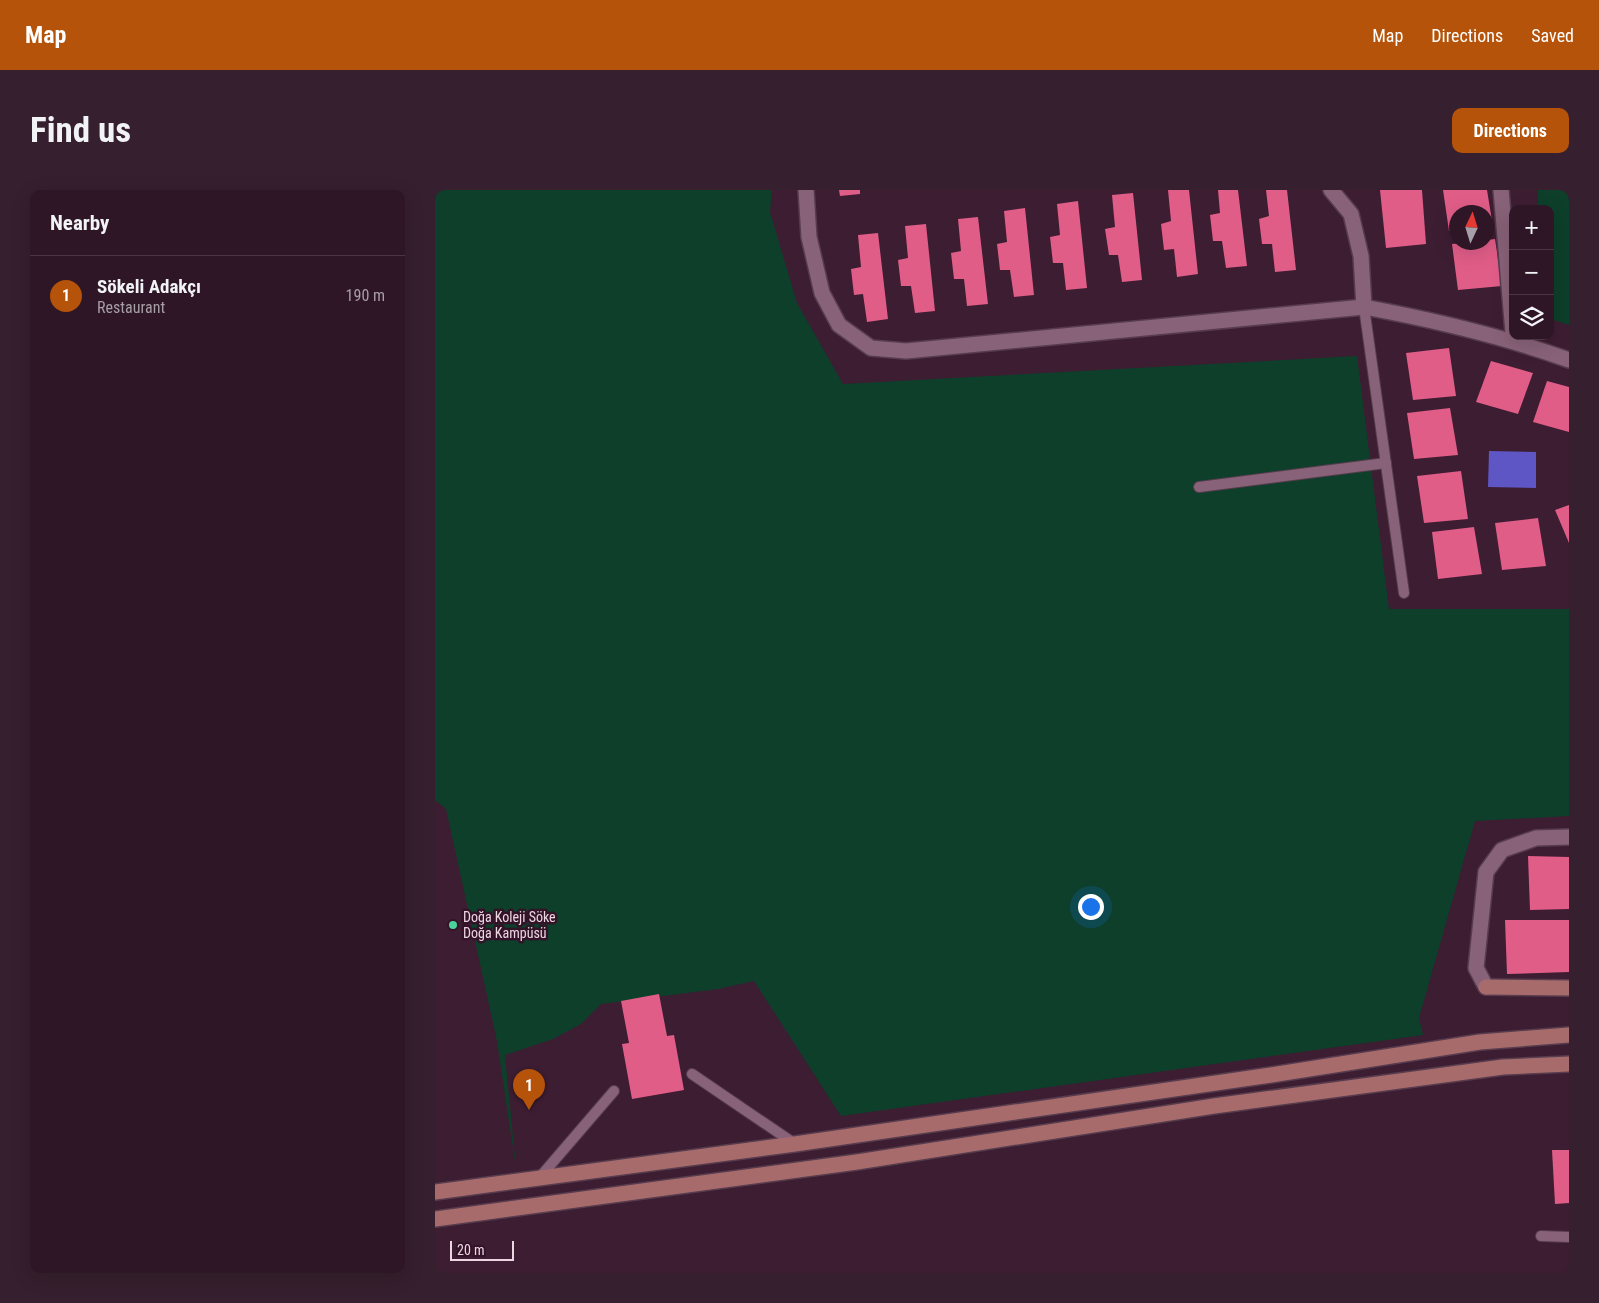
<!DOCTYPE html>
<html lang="en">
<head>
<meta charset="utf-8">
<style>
	body { margin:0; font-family:"Roboto Condensed",sans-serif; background:#361f2e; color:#f1f3f6 }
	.controls { position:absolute; right:15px; top:15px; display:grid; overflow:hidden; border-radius:10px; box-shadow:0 5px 20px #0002 }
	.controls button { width:45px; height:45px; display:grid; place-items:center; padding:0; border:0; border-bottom:1px solid #493543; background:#2e1626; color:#f1f3f6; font:25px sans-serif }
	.compass { position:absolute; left:1014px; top:15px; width:45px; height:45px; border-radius:50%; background:#2e1626; box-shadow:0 5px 20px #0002; rotate:4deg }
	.scale { position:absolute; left:15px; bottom:12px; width:64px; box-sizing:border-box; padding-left:5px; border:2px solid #ecd6e2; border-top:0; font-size:14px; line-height:18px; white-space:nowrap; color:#ecd6e2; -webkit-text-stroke:4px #331328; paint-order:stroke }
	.you { position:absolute; left:655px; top:716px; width:18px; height:18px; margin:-12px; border:4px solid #fff; border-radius:50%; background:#1a73e8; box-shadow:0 0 0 8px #1a73e833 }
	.badge { display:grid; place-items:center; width:32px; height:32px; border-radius:50%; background:#b45309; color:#fff; font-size:16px; font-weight:700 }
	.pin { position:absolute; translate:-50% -41px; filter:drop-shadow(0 1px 2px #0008) }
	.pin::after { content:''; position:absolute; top:26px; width:18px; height:15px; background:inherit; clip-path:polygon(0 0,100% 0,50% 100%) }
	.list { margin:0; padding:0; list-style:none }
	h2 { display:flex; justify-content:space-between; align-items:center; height:65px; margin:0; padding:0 20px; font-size:21px }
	h2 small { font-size:16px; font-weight:400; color:#a79fa7 }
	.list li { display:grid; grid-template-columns:32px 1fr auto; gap:15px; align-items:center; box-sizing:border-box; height:80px; padding:0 20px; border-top:1px solid #493543 }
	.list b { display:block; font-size:19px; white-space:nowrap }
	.list p { margin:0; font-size:16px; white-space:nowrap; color:#a79fa7 }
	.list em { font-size:16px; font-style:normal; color:#a79fa7 }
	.icon { flex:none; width:28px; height:28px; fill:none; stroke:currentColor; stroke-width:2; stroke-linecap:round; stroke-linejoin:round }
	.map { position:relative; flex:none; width:1134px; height:1083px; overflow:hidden; border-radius:10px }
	header { display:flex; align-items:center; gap:30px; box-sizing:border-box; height:70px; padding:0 25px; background:#b45309; color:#fff }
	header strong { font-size:24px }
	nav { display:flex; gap:28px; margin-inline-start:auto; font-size:18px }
	.intro { display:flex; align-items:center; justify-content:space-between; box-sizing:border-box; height:120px; padding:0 30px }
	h1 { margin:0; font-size:35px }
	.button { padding:12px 22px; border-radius:10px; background:#b45309; color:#fff; font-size:18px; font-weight:700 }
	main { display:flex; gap:30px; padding:0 30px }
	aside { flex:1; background:#2e1626; border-radius:10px; box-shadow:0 5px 20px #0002 }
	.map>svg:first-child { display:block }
	.green { fill:#0d3f2b }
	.water { fill:#5f56c5 }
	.building { fill:#e05d88 }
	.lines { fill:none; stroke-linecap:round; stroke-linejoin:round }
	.lane-casing { stroke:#573c4d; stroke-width:12 }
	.street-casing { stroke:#573c4d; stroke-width:18 }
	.secondary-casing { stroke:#573c4d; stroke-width:18 }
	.lane { stroke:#886279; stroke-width:10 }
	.street { stroke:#886279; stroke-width:15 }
	.secondary { stroke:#a86b6c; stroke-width:15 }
	.poi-dot { fill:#4ad49c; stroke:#331328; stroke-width:2 }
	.labels { text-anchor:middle; stroke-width:5; stroke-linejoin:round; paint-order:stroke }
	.poi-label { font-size:14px; fill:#ecd6e2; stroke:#331328; text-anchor:start }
</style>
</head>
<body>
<header>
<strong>Map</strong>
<nav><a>Map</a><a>Directions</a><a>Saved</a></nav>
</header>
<div class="intro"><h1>Find us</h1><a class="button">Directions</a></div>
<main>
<aside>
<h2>Nearby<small></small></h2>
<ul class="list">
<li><span class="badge">1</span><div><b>Sökeli Adakçı</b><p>Restaurant</p></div><em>190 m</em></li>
</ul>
</aside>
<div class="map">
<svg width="1134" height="1083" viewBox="0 0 1134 1083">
	<rect width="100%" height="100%" fill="#3d1d32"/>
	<g class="green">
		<path d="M0 0H337L335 22 362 113 408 194 922 166 954 419H1134V626L1040 631 984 828 988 845 406 926 319 791 283 799 166 814 146 834 118 849 70 865 81 978 62 851 11 619 0 610Z"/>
		<path d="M1103 0H1134V135L1115 129V19H1103Z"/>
	</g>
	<path class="water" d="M1054 261 1101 262V298L1053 297Z"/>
	<g class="building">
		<path d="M404 0H425V4L405 6Z"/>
		<path d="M733 0H754L763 84 742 87 739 59 729 60 726 34 736 31Z"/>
		<path d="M783 0H803L812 76 791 78 787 51H778L775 25 785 23Z"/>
		<path d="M831 0H852L861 80 840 82 837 54H827L824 29 834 26Z"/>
		<path d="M945 0H987L991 54 951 58Z"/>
		<path d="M1008 0H1052L1058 37H1052V22H1022V40L1014 41Z"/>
		<path d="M698 3 707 90 687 92 683 65H674L670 39 680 37 677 5Z"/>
		<path d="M643 11 652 98 631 100 628 73H618L615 47 625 45 622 14Z"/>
		<path d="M590 18 599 105 579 107 575 80H565L562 54 572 52 569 21Z"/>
		<path d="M543 27 553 114 532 116 529 89H519L516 63 526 61 523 29Z"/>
		<path d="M491 34 500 121 480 123 476 96H466L463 70 473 68 470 36Z"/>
		<path d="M443 43 453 129 432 132 428 104 419 105 416 79 426 77 423 45Z"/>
		<path d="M1060 49 1067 96 1023 100 1017 54 1052 52V50Z"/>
		<path d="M1014 158 1021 206 978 210 971 163Z"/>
		<path d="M1056 171 1098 183 1083 224 1041 212Z"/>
		<path d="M1112 191 1134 197V242L1098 232Z"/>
		<path d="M1015 218 1023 265 979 269 972 223Z"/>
		<path d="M1026 281 1033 329 989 333 982 286Z"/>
		<path d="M1134 315V353L1120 320Z"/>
		<path d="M1103 328 1111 376 1067 380 1060 333Z"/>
		<path d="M1039 337 1047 384 1003 389 997 342Z"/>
		<path d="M1093 666 1134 667V719L1095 720Z"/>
		<path d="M1070 730H1134V782L1072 784Z"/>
		<path d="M224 804 232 846 239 845 249 900 197 909 187 854 194 853 186 811Z"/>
		<path d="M1117 960H1134V1013L1120 1014Z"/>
	</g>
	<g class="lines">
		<g class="lane-casing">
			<g id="lane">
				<path d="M929 117 969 403"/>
				<path d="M764 297 951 273"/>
				<path d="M257 884 360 954"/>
				<path d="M105 987 179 901"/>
				<path d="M1106 1046 1134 1047"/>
			</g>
		</g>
		<g class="street-casing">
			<g id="street">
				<path d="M371 0 374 47 387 103 404 135 436 158 471 161 929 117C999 130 1067 146 1134 170"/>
				<path d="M896 0 916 24 926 66 929 117"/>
				<path d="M1066 0 1078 143"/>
				<path d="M1051 797 1041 778 1051 682 1067 660 1101 648 1134 647"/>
			</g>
		</g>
		<g class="secondary-casing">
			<g id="secondary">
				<path d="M1051 797 1134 798"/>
				<path d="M0 1002 360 954 836 885 1045 852 1134 845"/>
				<path d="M0 1029 422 972 779 916 1068 877 1134 874"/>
			</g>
		</g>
		<use href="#lane" class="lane"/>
		<use href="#street" class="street"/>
		<use href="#secondary" class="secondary"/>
	</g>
	<circle class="poi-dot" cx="18" cy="735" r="5"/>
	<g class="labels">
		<g class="poi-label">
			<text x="28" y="732">Doğa Koleji Söke<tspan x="28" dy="16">Doğa Kampüsü</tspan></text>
		</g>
	</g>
</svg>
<div class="controls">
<button>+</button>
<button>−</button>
<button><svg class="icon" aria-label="layers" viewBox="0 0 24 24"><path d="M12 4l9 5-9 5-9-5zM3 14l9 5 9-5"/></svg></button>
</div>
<svg class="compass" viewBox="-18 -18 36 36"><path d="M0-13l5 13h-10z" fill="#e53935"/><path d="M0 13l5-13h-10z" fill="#a79fa7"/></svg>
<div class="scale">20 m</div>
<div class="you"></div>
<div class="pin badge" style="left:94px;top:920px">1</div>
</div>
</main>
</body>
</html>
